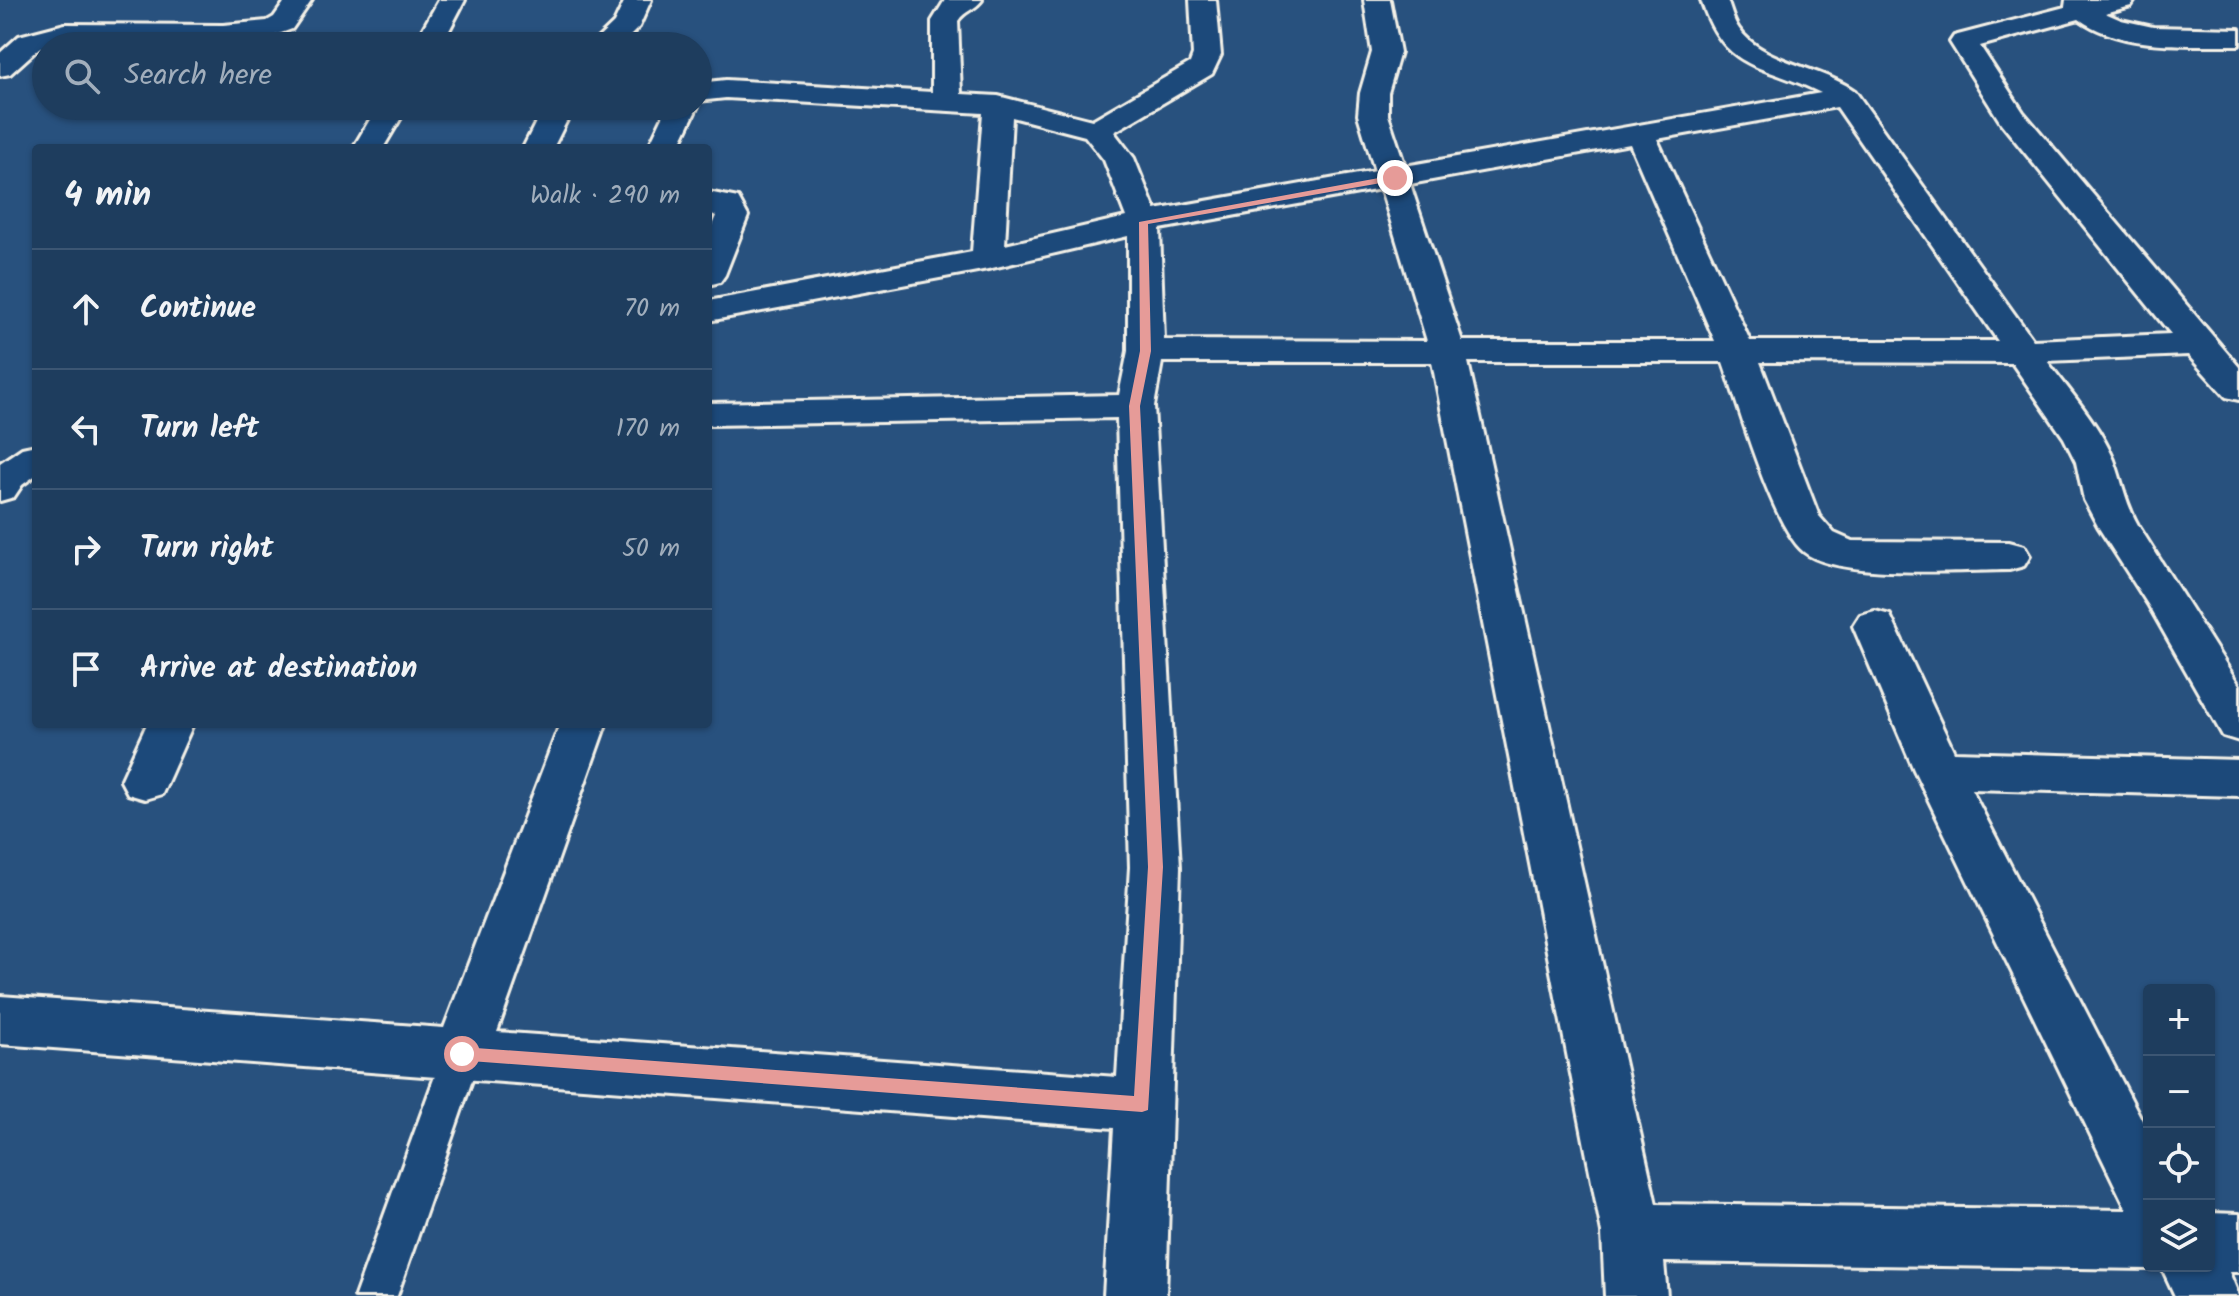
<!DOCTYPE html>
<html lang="en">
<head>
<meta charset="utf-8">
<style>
	body { margin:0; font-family:Kalam,sans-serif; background:#2b4867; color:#f1f3f6 }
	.controls { position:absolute; right:24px; bottom:24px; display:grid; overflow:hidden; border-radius:8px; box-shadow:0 2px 6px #0004 }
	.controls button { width:72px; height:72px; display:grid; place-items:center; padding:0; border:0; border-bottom:2px solid #3c5673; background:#1e3d5e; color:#f1f3f6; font:40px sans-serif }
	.stop { position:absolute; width:24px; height:24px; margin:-18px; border:6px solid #e69b98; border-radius:50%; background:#fff }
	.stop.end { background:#e69b98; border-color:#fff; box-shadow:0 2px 8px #0008 }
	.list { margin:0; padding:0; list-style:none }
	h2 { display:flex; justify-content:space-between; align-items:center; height:104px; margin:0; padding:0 32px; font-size:34px }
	h2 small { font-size:26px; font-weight:400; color:#a1aebc }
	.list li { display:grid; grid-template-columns:52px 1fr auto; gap:24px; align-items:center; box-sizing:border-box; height:120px; padding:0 32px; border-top:2px solid #3c5673 }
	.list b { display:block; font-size:30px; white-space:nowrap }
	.list em { font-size:26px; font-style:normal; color:#a1aebc }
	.icon { flex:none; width:44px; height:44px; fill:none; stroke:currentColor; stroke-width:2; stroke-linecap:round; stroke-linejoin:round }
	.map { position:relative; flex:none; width:2239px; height:1296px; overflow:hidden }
	.search { position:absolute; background:#1e3d5e; box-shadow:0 2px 6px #0004; left:32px; top:32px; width:680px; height:88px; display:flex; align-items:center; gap:20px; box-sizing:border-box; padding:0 28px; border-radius:44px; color:#a1aebc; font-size:30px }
	.panel { position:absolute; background:#1e3d5e; box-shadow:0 2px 6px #0004; left:32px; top:144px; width:680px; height:584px; border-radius:8px }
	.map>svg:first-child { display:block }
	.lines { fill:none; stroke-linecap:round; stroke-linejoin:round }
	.service-casing { stroke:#f4f1e8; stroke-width:6 }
	.minor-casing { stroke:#f4f1e8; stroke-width:6 }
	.service { fill:#1f4a7a; fill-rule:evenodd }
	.minor { fill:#1f4a7a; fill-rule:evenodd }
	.route { fill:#e69b98 }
</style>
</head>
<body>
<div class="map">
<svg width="2239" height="1296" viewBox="0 0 2239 1296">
	<rect width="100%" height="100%" fill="#28517e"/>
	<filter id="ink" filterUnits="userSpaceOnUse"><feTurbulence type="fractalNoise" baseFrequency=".0125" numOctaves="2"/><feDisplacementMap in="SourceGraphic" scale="16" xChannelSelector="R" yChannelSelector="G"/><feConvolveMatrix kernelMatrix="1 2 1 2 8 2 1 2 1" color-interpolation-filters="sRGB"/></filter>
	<g filter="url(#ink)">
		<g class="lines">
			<g class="service-casing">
				<path id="service" d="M462 1037 475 1042 481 1054 397 1296H355L443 1054 449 1042Z"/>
			</g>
			<g class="minor-casing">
				<g id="minor">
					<path d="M286 0H312L292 29 273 36 223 41 66 40 39 48 10 74 0 76V53L19 36 65 24 223 25 267 21 274 17Z"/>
					<path d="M439 0H465L441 46H413Z"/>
					<path d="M625 0H651L639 27 620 46H590L614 23Z"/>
					<path d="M945 0H982C975 10 965 10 958 21L961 94 998 96 1092 120 1190 63 1193 55 1190 0H1216L1221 55 1212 74 1114 132 1134 158 1155 210 1375 171 1358 115 1360 93 1372 52 1364 0H1390L1400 52 1388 93V115L1405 166 1821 93C1761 62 1726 74 1701 0H1727C1731 10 1733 21 1739 29 1761 62 1822 67 1855 91L2033 340 2171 334 2001 123 1950 42 1954 36 2065 7 2066 0H2135L2131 6 2105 13 2121 20 2153 27 2239 29V45C2187 44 2124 51 2079 19L1980 46 2023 112 2239 367V400L2226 397 2188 355 2047 361C2070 392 2099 424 2114 460 2123 484 2124 500 2138 525L2239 685V741L2223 736 2149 606 2099 528 2084 500 2076 462 2064 438 2012 363 1760 362 1819 516 1834 533 1852 541 2009 542 2024 546 2030 556 2024 566 2009 570C1962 570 1839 580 1804 552 1773 528 1738 404 1723 362H1468L1656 1204 2127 1210 1914 770 1853 626 1860 615 1875 611 1890 615 1954 752 2239 760V796L1971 789 2149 1134V1266H2157L2149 1269 1664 1262 1667 1296H1605L1602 1233 1432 362H1162L1154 406 1180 867 1166 1296H1104L1114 1128 0 1044V996L444 1028 560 724H606L497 1032 1117 1077 1130 867 1117 418 708 425V403L1119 395 1128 351V236L988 269 708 321V301L972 252 983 113 726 98 698 101V83L726 80 932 92V21ZM1837 107 1998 341H1750L1657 139ZM1012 117 1085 136 1104 160 1126 217 1005 245ZM1630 144 1715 341H1462L1410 184ZM1381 189 1427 341 1164 340 1160 229Z"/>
					<path d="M378 106H408L383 148H353Z"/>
					<path d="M544 106H574L553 148H523Z"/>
					<path d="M668 106H698L678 148H648Z"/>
					<path d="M708 192 738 198 748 216 725 275 720 282 708 285V235L716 216 708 212Z"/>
					<path d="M36 445V475L22 485 14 497 0 501V463L22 448Z"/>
					<path d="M147 724H193L162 794 145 799 128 794 121 781Z"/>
					<path d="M2209 1213 2239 1214V1272H2229L2239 1296H2175L2161 1266H2209Z"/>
				</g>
			</g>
			<use href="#service" class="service"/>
			<use href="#minor" class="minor"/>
		</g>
	</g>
	<path class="route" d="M1395 175 1398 180 1148 224 1151 351 1140 406 1163 867 1148 1110 1142 1112 457 1060 454 1054 462 1047 1134 1096 1148 867 1129 406 1140 351 1139 222Z"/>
</svg>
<div class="controls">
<button>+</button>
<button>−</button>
<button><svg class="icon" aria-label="locate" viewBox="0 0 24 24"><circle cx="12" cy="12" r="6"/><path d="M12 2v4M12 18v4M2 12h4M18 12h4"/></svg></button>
<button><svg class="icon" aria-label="layers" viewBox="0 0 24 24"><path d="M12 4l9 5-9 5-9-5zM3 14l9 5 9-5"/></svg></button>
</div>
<div class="stop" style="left:462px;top:1054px"></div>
<div class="stop end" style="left:1395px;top:178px"></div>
<div class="search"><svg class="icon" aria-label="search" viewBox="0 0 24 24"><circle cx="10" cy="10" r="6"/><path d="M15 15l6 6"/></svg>Search here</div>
<section class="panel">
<h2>4 min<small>Walk · 290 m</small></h2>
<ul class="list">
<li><svg class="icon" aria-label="ahead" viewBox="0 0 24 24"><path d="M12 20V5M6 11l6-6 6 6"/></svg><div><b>Continue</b></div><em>70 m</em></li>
<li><svg class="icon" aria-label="left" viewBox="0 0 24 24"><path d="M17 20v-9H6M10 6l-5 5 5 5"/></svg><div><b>Turn left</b></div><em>170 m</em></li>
<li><svg class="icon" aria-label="right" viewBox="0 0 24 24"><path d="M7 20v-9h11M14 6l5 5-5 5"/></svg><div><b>Turn right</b></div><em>50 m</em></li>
<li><svg class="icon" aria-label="arrive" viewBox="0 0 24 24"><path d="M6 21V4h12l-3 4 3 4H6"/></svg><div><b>Arrive at destination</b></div></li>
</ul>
</section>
</div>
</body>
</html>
